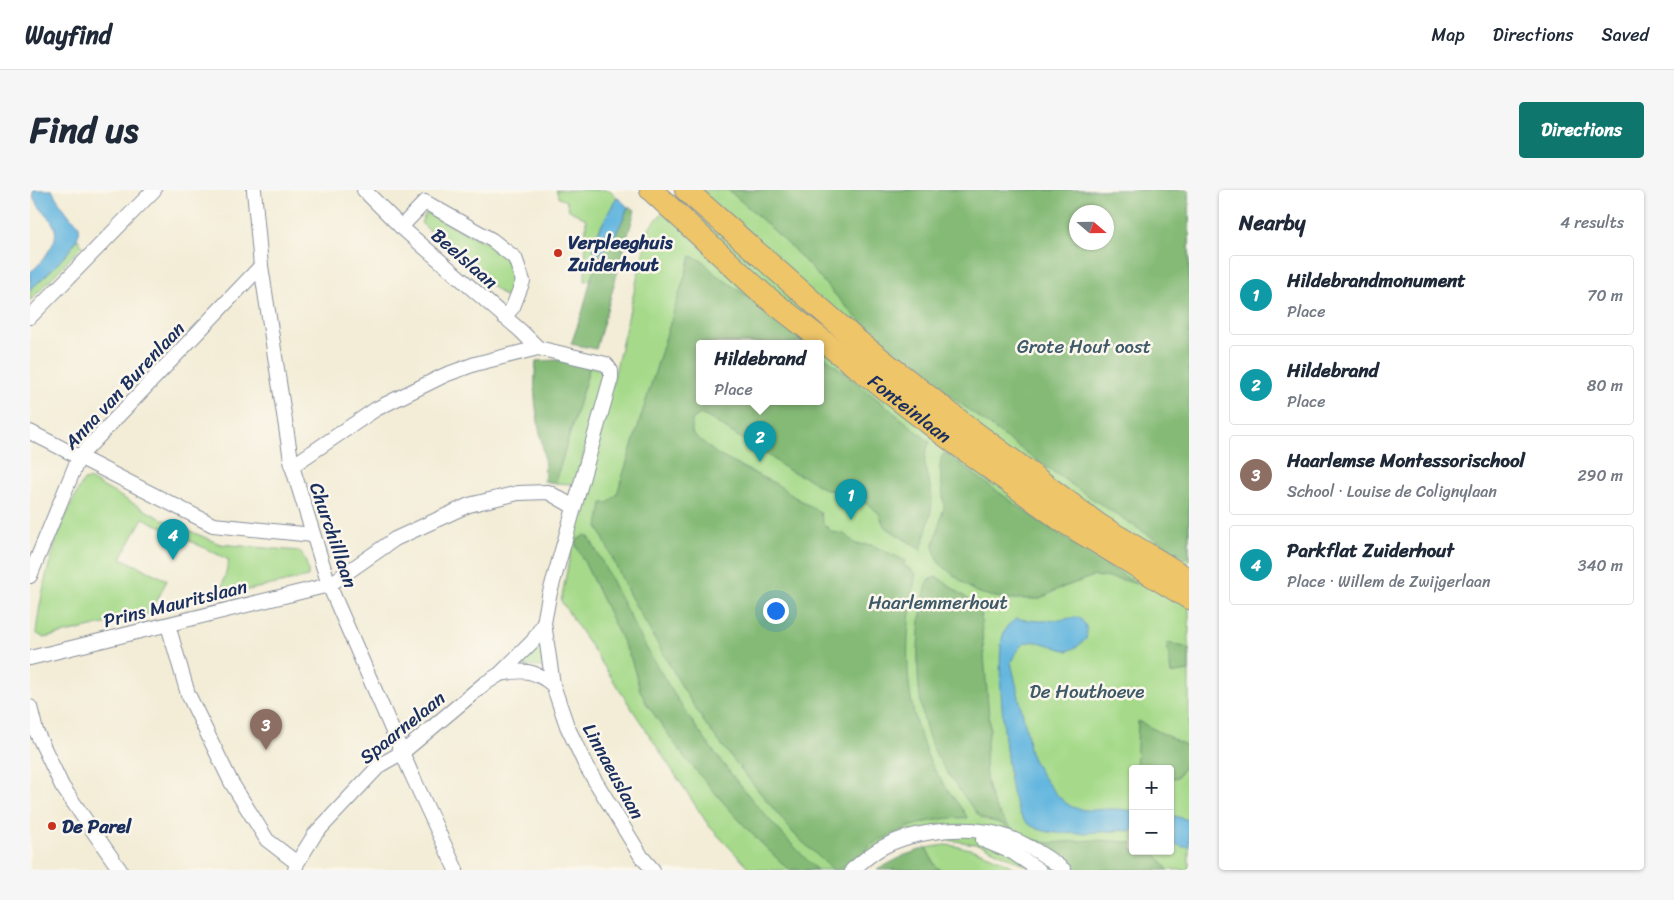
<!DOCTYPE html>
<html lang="en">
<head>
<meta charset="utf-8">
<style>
	body { margin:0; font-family:Sriracha,sans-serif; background:#f6f6f7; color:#1f2937 }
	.controls { position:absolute; right:15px; bottom:15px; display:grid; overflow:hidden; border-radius:5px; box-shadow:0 1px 4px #0004 }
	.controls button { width:45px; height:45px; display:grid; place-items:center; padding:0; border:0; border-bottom:1px solid #e0e1e3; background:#fff; color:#1f2937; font:25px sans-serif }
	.compass { position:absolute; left:1039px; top:15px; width:45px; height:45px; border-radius:50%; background:#fff; box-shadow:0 1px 4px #0004; rotate:110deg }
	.you { position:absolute; left:745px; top:420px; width:18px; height:18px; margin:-12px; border:4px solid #fff; border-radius:50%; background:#1a73e8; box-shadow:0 0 0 8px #1a73e833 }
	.badge { display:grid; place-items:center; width:32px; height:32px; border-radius:50%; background:#0f766e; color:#fff; font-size:16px; font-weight:700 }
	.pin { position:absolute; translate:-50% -41px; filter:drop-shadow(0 1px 2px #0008) }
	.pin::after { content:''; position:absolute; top:26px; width:18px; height:15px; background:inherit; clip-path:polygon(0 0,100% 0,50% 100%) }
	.popup { position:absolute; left:666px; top:150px; width:128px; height:65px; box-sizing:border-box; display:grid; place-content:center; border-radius:5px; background:#fff; filter:drop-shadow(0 1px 4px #0005); font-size:16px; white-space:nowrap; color:#747a83 }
	.popup b { font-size:19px; color:#1f2937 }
	.popup::after { content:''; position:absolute; left:50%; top:100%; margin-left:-10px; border:10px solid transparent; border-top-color:#fff }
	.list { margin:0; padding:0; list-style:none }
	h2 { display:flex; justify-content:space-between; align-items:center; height:65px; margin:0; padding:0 20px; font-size:21px }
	h2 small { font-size:16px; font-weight:400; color:#747a83 }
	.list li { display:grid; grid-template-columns:32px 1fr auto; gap:15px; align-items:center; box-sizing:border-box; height:80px; margin:0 10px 10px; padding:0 10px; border:1px solid #e0e1e3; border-radius:5px }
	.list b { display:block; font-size:19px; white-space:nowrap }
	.list p { margin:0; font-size:16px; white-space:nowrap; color:#747a83 }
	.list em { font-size:16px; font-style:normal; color:#747a83 }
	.map { position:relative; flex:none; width:1159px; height:680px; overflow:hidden; border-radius:5px }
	header { display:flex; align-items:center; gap:30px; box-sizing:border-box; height:70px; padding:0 25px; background:#fff; border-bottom:1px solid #e0e1e3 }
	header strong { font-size:24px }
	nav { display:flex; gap:28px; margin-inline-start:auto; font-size:18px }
	.intro { display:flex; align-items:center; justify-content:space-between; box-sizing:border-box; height:120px; padding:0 30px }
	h1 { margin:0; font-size:35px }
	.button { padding:12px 22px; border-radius:5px; background:#0f766e; color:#fff; font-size:18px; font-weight:700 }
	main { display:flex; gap:30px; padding:0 30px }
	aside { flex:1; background:#fff; border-radius:5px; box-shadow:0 1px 4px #0004 }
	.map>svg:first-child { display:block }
	.green { fill:#a6da8a; stroke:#608474; fill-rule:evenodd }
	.forest { fill:#84ba76; stroke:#50746a; fill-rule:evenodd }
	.water { fill:#64b6df; stroke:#40729e }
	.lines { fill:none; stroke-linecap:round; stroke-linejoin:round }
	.street-casing { stroke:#878e9a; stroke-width:16 }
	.primary-casing { stroke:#878e9a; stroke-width:24 }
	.street { stroke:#fff; stroke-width:14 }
	.primary { stroke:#eec569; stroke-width:22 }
	.poi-dot { fill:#c8321e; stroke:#fbf7ec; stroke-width:2 }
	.labels { text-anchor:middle; stroke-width:5; stroke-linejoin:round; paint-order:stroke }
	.poi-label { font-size:19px; font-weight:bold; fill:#1b2f5e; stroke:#fbf7ec; text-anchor:start }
	.street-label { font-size:19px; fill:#1b2f5e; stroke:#fbf7ec }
	.park-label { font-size:19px; fill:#3e5a69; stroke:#fbf7ec }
</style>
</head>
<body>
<header>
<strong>Wayfind</strong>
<nav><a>Map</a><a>Directions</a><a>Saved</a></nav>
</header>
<div class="intro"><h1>Find us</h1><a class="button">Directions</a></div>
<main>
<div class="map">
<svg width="1159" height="680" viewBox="0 0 1159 680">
	<rect width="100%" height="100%" fill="#fbf7ec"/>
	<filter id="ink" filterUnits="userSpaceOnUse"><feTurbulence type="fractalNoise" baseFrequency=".02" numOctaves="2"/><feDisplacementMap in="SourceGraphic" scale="10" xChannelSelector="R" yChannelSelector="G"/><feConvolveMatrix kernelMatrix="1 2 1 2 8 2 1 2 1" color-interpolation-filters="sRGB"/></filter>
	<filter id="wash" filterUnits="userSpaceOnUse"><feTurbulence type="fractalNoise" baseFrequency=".0096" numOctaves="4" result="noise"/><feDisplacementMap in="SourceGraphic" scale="20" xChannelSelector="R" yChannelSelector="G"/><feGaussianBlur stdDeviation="1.12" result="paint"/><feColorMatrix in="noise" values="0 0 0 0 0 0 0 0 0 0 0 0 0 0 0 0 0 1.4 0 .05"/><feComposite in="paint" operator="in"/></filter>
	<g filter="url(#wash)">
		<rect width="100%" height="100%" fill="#f3edd7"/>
		<g class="green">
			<path d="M526 0H580L587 7 567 44 570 64 573 61 560 90 555 91 556 29 539 20 536 11 529 8Z"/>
			<path d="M652 0H1159V371L1154 380 1159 415V680H1006L952 655 883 645 820 680H721L679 636 531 411 549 320 574 230 619 38ZM1046 22H1076V52H1046ZM670 153H790V211H670ZM1103 579H1140V661H1103Z"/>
			<path d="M396 23 463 56 476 66 485 84 483 101 479 110 450 86 391 33Z"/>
			<path d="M48 49 52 56 0 111V100L35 66Z"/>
			<path d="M560 176C569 179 574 181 574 191L546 291 541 294 525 293Z"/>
			<path d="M59 289 128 327 190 354 269 361C275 367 279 378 278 387L195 405 191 402 199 370 113 328 91 368 137 390 121 423 14 448 6 443C12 391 27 336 54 290Z"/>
			<path d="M510 453 515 473 512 477 495 476 494 471 507 454Z"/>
			<path d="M915 655C942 657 964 665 987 680H910L905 675 896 658Z"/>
		</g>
		<g class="forest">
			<path d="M698 0H1159V370C1077 321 998 266 922 207 895 186 865 165 840 141 819 121 800 99 781 78 756 50 727 25 698 0ZM1046 22H1076V52H1046Z"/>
			<path d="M598 17 605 20 566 159 541 154 553 120 562 85 573 61 584 47Z"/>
			<path d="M661 66 673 71 685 84 722 109 778 153H670V211H790V163L900 252C887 277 902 288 902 310 902 324 895 345 891 360L854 336 849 323 837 314 813 301 796 300 777 288 756 279 741 267 679 228 670 224 662 230V243L688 265 748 295 763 306 790 322 793 333 802 342 814 344 826 354 842 355 876 371 873 374 886 384C875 441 872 501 894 556 897 563 899 571 903 577 913 595 927 611 938 628 906 626 873 637 845 653 832 661 819 680 803 680L765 645 713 582 676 535 655 502 599 404 568 337 572 313H578L587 304Z"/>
			<path d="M528 170 552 173 560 176 525 293 514 291C517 268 510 248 507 225 504 207 504 189 506 171Z"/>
			<path d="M915 262C976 310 1041 353 1107 394L1093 390 1064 386 1026 400 1010 409H978L960 406 946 402 937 396 909 373 903 358 914 317 910 277 911 268Z"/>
			<path d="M555 345 559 347C585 395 607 445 636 491 678 560 730 623 787 680H759L721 643 693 612 655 568 616 513 610 500 601 469 546 355 547 350Z"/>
			<path d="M907 387 938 409 950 414 952 418 951 429 960 539C959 546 956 552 956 559 953 583 958 611 974 630 978 635 984 640 989 644L970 633 954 629 948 625C934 606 918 586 907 566 882 520 884 439 898 390Z"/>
			<path d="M1137 453 1159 458V481L1141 484Z"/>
			<path d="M1108 531 1159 557V569L1147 588 1140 587V579H1106Z"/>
			<path d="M994 647 1019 653 1066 650 1098 652 1103 653V661C1124 661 1126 662 1138 680H1044L1021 663Z"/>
			<path d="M896 658 905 675 910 680H847L875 665Z"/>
		</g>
		<g class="water">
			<path d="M3 0H22C27 10 35 20 42 29 44 30 47 32 48 34 58 51 11 89 0 100V82C8 77 13 69 18 62 42 30 1 23 3 0Z"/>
			<path d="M587 7 598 17C591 34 584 51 570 64L564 62C562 48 580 21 587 7Z"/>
			<path d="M1048 427C1056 433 1058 439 1056 449L1048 456 1038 461C1026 458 1003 446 992 455 987 459 984 466 981 472L998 547C999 551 998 555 999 559 1003 575 1028 613 1045 618 1057 622 1071 619 1084 619 1090 619 1096 620 1103 621V641C1072 638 1017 654 994 630 988 623 985 611 982 602 977 574 963 461 975 440 977 435 982 432 986 429L1010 431 1029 430Z"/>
			<path d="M1140 625 1159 630V656L1152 657 1140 651Z"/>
		</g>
	</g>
	<g filter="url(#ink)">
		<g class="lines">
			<g class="street-casing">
				<g id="street">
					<path d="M224 0 231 76 262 276 299 395 381 583 426 680"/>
					<path d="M334 0 371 37 491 141 508 158"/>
					<path d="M371 37 395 12 462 50 485 68 493 91 483 117 474 127"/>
					<path d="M0 127 124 0"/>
					<path d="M0 242 183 335 283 345"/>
					<path d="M262 276 346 219 415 185 445 174 508 158 576 174 581 181V188L519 406 514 433 523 495 537 536 556 576 611 666 623 680"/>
					<path d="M0 386 49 267 231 76"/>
					<path d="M138 435 158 504 201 592 237 650 267 673"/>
					<path d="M0 468 299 395 365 349 439 315 488 303 518 302 544 317"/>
					<path d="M471 484C494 479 504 480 523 495"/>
					<path d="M0 517 6 541 32 596 90 680"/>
					<path d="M953 650 982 662 1009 680"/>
					<path d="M265 680 267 673 285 644 350 575 373 562 454 494 470 484 503 451 514 433"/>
					<path d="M822 680C832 672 841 663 853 657 878 643 922 637 951 641 981 644 1011 662 1034 680"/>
				</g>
			</g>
			<g class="primary-casing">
				<g id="primary">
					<path id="s1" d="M621 0 734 105 913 244 1034 332 1159 408"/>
					<path d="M656 0 825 149 931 232 1069 335 1158 389"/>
				</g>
			</g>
			<use href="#street" class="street"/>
			<use href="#primary" class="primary"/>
		</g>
	</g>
	<g class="poi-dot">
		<circle cx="528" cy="63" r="5"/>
		<circle cx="22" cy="636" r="5"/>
	</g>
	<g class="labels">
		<g class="poi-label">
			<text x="538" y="59">Verpleeghuis<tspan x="538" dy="22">Zuiderhout</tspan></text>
			<text x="32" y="643">De Parel</text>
		</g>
		<g class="street-label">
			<text transform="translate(435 68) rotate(41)" y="7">Beelslaan</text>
			<text transform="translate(94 195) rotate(-47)" y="7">Anna van Burenlaan</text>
			<text dy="7" stroke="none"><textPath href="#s1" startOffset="339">Fonteinlaan</textPath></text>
			<text transform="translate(304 345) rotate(71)" y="7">Churchilllaan</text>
			<text transform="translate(145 413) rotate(-14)" y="7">Prins Mauritslaan</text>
			<text transform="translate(372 537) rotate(-39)" y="7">Spaarnelaan</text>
			<text transform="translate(584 581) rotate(61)" y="7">Linnaeuslaan</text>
		</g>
		<g class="park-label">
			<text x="1054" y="163">Grote Hout oost</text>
			<text x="908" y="419">Haarlemmerhout</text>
			<text x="1057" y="508">De Houthoeve</text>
		</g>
	</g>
</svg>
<div class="controls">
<button>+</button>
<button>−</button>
</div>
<svg class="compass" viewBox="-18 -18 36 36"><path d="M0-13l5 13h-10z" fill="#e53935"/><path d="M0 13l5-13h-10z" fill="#747a83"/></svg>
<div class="you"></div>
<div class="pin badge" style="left:821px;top:330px;background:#0f9aa8">1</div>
<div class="pin badge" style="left:730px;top:272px;background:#0f9aa8">2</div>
<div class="popup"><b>Hildebrand</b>Place</div>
<div class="pin badge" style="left:236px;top:560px;background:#8d6e63">3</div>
<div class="pin badge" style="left:143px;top:370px;background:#0f9aa8">4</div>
</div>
<aside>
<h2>Nearby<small>4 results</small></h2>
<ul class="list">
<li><span class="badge" style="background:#0f9aa8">1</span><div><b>Hildebrandmonument</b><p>Place</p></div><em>70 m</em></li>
<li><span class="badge" style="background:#0f9aa8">2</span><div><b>Hildebrand</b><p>Place</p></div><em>80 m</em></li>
<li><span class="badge" style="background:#8d6e63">3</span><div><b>Haarlemse Montessorischool</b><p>School · Louise de Colignylaan</p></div><em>290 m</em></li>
<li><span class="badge" style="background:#0f9aa8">4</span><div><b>Parkflat Zuiderhout</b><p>Place · Willem de Zwijgerlaan</p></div><em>340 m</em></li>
</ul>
</aside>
</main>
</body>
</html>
